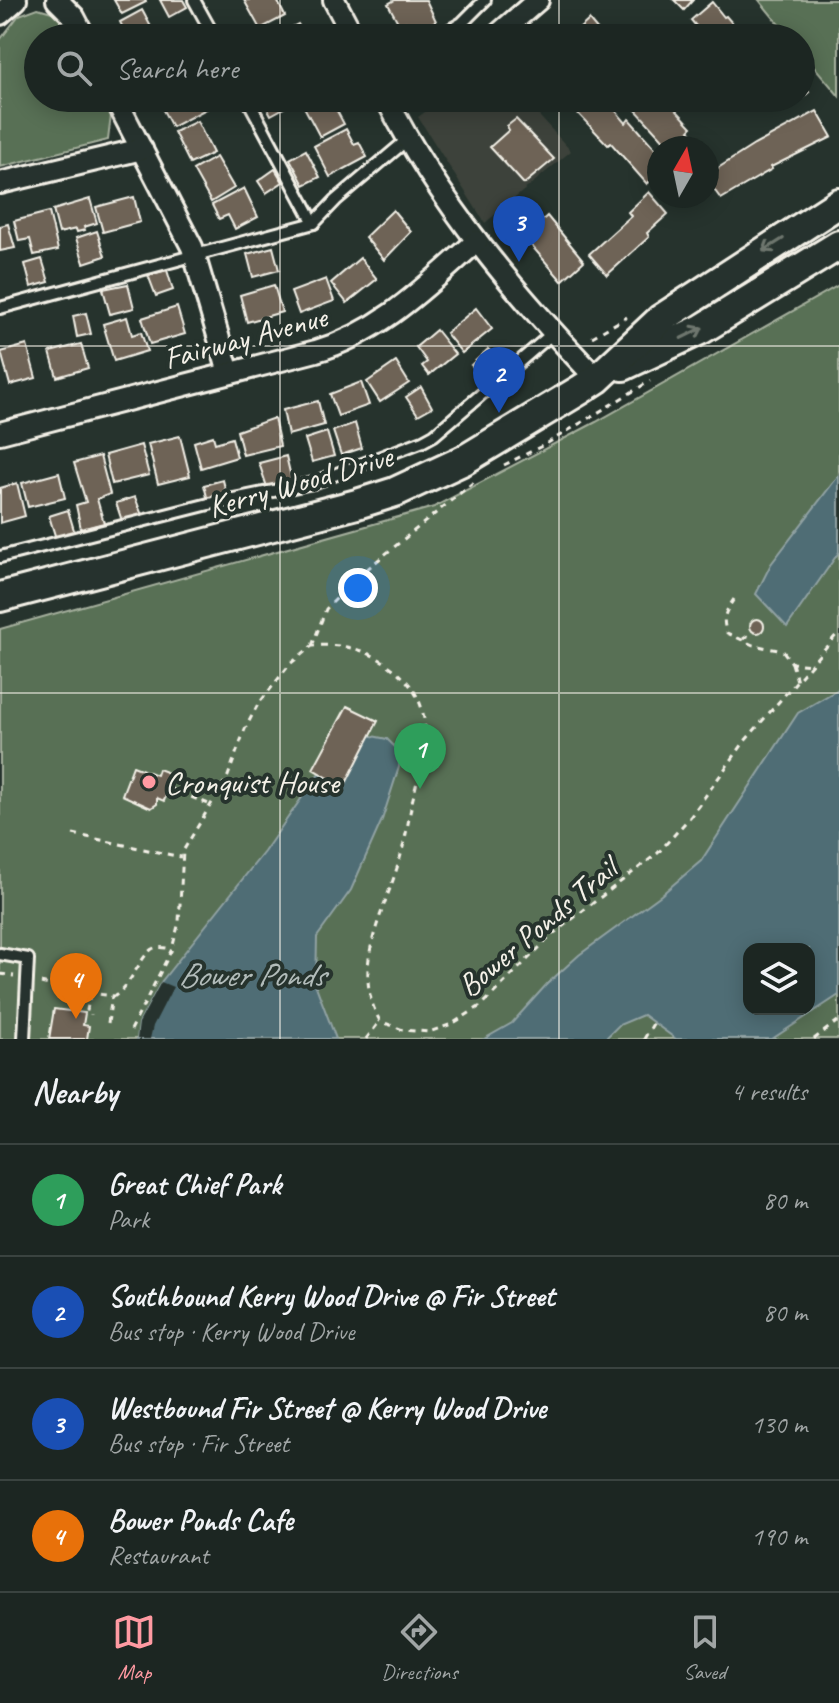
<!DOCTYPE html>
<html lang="en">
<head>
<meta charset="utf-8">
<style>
	body { margin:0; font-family:Caveat,sans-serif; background:#252e2a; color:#f1f3f6 }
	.controls { position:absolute; right:24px; bottom:24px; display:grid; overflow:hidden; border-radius:16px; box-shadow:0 4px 20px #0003 }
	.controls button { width:72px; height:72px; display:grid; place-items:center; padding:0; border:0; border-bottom:2px solid #3a4340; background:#1c2622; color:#f1f3f6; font:40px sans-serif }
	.compass { position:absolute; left:647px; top:136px; width:72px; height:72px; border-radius:50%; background:#1c2622; box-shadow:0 4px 20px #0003; rotate:9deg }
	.you { position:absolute; left:358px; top:588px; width:28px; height:28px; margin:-20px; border:6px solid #fff; border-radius:50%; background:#1a73e8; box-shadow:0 0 0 12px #1a73e833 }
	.badge { display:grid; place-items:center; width:52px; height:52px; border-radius:50%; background:#ff9aa2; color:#fff; font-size:26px; font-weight:700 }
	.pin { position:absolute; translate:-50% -66px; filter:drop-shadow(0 2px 4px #0008) }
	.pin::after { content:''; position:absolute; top:42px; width:28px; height:24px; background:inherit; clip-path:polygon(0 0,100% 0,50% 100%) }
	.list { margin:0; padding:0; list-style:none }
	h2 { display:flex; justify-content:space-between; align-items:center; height:104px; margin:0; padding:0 32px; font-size:34px }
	h2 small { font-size:26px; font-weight:400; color:#a0a5a5 }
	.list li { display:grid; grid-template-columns:52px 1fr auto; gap:24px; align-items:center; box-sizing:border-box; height:112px; padding:0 32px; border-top:2px solid #3a4340 }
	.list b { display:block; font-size:30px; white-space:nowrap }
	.list p { margin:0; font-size:26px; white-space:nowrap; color:#a0a5a5 }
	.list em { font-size:26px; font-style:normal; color:#a0a5a5 }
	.icon { flex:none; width:44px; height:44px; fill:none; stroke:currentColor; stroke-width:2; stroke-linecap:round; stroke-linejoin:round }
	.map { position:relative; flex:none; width:839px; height:1039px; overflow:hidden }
	.search { position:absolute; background:#1c2622; box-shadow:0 4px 20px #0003; left:24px; right:24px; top:24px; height:88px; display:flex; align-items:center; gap:20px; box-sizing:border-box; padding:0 28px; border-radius:44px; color:#a0a5a5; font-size:30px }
	.sheet { height:552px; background:#1c2622 }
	nav { display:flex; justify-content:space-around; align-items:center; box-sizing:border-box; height:112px; border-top:2px solid #3a4340; background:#1c2622; font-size:22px; color:#a0a5a5 }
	nav a { display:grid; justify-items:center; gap:4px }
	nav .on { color:#ff9aa2 }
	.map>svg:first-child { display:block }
	.built { fill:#3c423a }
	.green { fill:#587055; stroke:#a6b09e; stroke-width:2; fill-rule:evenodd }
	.water { fill:#4f6d75; stroke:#91a2a3; stroke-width:2; fill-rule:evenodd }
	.pier { fill:#26332d }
	.building { fill:#6e6457; stroke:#f4f1e8; stroke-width:2 }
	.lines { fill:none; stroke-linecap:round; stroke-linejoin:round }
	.lane-casing { stroke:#f4f1e8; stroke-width:16 }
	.street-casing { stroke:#f4f1e8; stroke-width:26 }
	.secondary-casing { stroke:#f4f1e8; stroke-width:34 }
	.path { stroke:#f4f1e8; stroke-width:3; stroke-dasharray:6 6; stroke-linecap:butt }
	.lane { stroke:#26332d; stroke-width:10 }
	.street { stroke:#26332d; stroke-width:20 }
	.secondary { stroke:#26332d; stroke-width:28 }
	.oneway { stroke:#6e766e }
	.grid { fill:none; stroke:#f4f1e8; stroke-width:2; stroke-opacity:0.55 }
	.poi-dot { fill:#ff9aa2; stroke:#26332d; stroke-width:3 }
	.labels { text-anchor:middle; stroke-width:8; stroke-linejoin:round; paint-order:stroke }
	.street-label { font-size:32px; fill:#f4f1e8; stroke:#26332d }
	.poi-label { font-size:32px; fill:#f4f1e8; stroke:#26332d; text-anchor:start }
	.water-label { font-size:34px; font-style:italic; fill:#b2bcba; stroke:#26332d }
</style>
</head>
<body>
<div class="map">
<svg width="839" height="1039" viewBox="0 0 839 1039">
	<rect width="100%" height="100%" fill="#26332d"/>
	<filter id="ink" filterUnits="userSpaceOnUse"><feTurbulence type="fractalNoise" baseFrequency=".0125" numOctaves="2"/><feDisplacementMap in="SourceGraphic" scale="16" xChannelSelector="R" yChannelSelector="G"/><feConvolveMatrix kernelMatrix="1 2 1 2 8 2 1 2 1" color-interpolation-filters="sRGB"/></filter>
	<g filter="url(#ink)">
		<path class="built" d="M444 98H523L571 151 485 223 418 117Z"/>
		<g class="green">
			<path d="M759 0H839V96L801 51V38H790Z"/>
			<path d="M38 8 59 14 72 38H38V98H103L111 115 108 140 0 167V40L19 15Z"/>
			<path d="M839 285V1039H0V629L434 507 596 422ZM749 949H809V1009H749Z"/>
		</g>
		<g class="water">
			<path d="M839 475V552L787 627 756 594 771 564Z"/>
			<path d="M839 689V995L772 1039H676L643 1015 619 1025 605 1039H484L512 1023 547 984 579 955 661 895 701 861 798 713ZM809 949V1009H749V949Z"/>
			<path d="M367 735 387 739 400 752 399 767 382 820 351 890 317 937 316 986 336 1039H137L139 1023 161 982 264 852 337 747Z"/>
		</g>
		<path class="pier" d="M161 982 173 987 153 1026 150 1039H137L139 1023Z"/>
		<g class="building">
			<path d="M114 0H145L146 2 122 14Z"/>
			<path d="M160 0H183L187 7 169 17Z"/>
			<path d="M244 0H277L285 16 260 29Z"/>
			<path d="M395 0H426L436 21 411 33 405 22 399 24 388 4Z"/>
			<path d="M674 0H693L684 10Z"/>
			<path d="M712 2 724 17 726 16 745 38 705 37 691 20Z"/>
			<path d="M142 10 157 38H128L120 22Z"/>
			<path d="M589 20 604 38H569Z"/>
			<path d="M298 24 306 38H271Z"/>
			<path d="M188 30 193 38H173Z"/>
			<path d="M801 82 809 92 789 109 780 98H801Z"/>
			<path d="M205 98 210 107 172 127 157 99Z"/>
			<path d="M210 98H231L215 107Z"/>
			<path d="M262 98H286L289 105 271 115Z"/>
			<path d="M317 98H330L344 124 320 137 303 105Z"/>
			<path d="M570 98H605L626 123 629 119 659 153V173L647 184 611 143 608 145 567 102Z"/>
			<path d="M625 98 666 99 692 127 689 130 705 148H667L668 145Z"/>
			<path d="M817 111 832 137 771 167 772 169 721 199 707 180V175L754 145Z"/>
			<path d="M516 119 554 159 524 184 490 147 509 130 507 126Z"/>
			<path d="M197 121 213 153 190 164 174 132Z"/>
			<path d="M346 129 354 144 359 142 367 157 330 177 314 146Z"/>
			<path d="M306 150 320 177 304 185 290 159Z"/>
			<path d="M216 157 234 188 211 202 193 170Z"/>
			<path d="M275 169 283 182 266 193 258 181Z"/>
			<path d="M244 188 258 217 235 229 228 215 219 219 212 205Z"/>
			<path d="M649 192 668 214 647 233 649 237 607 275 589 254 631 216 628 212Z"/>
			<path d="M134 197 140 222 103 232 96 207Z"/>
			<path d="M90 199 97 223 84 227 85 230 77 232 76 229 59 233 53 210Z"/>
			<path d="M393 210 411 232 384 260 365 237Z"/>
			<path d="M49 212 58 250 34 255 30 239 19 241 14 221Z"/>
			<path d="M547 216 584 261 562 281 524 237Z"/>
			<path d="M8 224 15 248 0 251V226Z"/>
			<path d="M97 231 105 256 84 263 76 238Z"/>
			<path d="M273 247 279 270 253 277 247 254Z"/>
			<path d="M360 258 377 279 347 303 331 283Z"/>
			<path d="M42 259 49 282 31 287 25 264Z"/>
			<path d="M167 270 173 290 156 296 148 275Z"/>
			<path d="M326 279 334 301 299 314 291 292Z"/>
			<path d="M128 284 134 308 110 314 103 289Z"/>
			<path d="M274 285 282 312 247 322 240 295Z"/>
			<path d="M177 307 185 334 150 344 142 318Z"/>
			<path d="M476 308 492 329 462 353 446 333Z"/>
			<path d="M86 313 91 334 77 337 73 316Z"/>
			<path d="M127 317 132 335 141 332 147 351 114 361 103 324Z"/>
			<path d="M436 330 455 354 429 375 422 366 427 362 416 347Z"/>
			<path d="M81 344 88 368 57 377 50 352Z"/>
			<path d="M27 345 36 378 10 385 1 352Z"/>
			<path d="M488 349 505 365 488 381 471 365Z"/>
			<path d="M396 362 409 383 380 402 367 382Z"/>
			<path d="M361 382 369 405 338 416 330 394Z"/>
			<path d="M421 387 432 407 418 415 406 397Z"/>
			<path d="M318 401 324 425 288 435 283 410Z"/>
			<path d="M274 418 280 446 243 455 237 431Z"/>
			<path d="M355 423 362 448 341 455 333 431Z"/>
			<path d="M327 432 334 456 312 462 305 439Z"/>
			<path d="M180 436 190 476 158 484 148 444Z"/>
			<path d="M213 436 215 443 232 438 237 457 201 468 194 442Z"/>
			<path d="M141 445 149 475 112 484 105 455Z"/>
			<path d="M100 456 110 494 97 499 104 523 81 529 76 505 86 502 74 463Z"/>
			<path d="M286 456 292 481 267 487 259 463Z"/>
			<path d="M59 473 65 498 28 507 22 483Z"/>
			<path d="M223 480 227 496 208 501 204 485Z"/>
			<path d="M17 483 25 516 0 523V488Z"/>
			<path d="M135 497 143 518 123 524 116 503Z"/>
			<path d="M68 510 76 537 57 542 49 516Z"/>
			<circle cx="757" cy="626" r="7"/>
			<path d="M347 706 378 721 344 787 313 769Z"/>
			<path d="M133 766 156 775 158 769 174 775 164 801 157 798V804L151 808 122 795Z"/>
			<path d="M54 1009 85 1013 83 1025 89 1026 87 1039H49Z"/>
		</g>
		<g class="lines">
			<g class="lane-casing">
				<g id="lane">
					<path d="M194 0 215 38"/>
					<path d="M436 38 462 23 485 0"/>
					<path d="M247 98 314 223"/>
					<path d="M0 308 314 223 336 200 408 139"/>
					<path d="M0 557 209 504 313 483 423 441 434 435 554 332"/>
					<path d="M0 954 28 959 24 1039"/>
				</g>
			</g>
			<g class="street-casing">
				<g id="street">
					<path d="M57 0 74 17 85 38"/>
					<path d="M334 0 354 38"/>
					<path d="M0 14 16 0"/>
					<path d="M494 38 538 0"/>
					<path d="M115 98 192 247 229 373"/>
					<path d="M386 98C439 203 516 294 597 379"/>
					<path d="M0 183 142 149"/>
					<path d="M0 433 316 351C382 332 427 285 477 241"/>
				</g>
			</g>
			<g class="secondary-casing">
				<g id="secondary">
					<path d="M623 366 702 329 839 245"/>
					<path d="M0 597 357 504 395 492 464 460 580 390 597 379 661 319 839 203"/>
				</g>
			</g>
			<g class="path">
				<path d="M592 337 627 317"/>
				<path d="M504 465 546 444 650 381"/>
				<path d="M734 599C726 611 721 618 727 633L753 645 783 651 792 663 811 665"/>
				<path d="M743 639 754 632"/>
				<path d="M312 646 326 609 361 574 475 481"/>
				<path d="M792 663 797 681"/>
				<path d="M169 788 211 805"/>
				<path d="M73 834 181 857"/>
				<path d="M0 974 14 976"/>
				<path d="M41 983 72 991 115 996C132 984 140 957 152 949 158 946 166 948 172 949"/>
				<path d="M90 994 87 1010 91 1011V1015"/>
				<path d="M108 1023 112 996"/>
				<path d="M131 1030 172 949 179 922 183 851 228 776 245 729 257 706 290 664 312 646C341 643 369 649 392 668 441 705 424 752 412 802 408 824 404 847 397 868 381 919 351 969 380 1021L403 1030 429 1032 452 1024 482 1005 554 933 658 853 691 816 745 741 839 632"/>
				<path d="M366 1039 380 1021"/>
				<path d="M644 1039 654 1022"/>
				<path d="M814 1039 839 1020"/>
			</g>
			<use href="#lane" class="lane"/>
			<use href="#street" class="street"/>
			<use href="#secondary" class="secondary"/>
		</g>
		<defs><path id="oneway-shaft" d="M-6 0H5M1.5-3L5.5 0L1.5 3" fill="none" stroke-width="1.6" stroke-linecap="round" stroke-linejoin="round" transform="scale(2)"/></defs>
		<g class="oneway">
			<use href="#oneway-shaft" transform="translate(773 245) rotate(148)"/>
			<use href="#oneway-shaft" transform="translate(692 333) rotate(-26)"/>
		</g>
	</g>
	<path class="grid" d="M280 0V38M559 0V38M280 98V1039M559 98V1039M0 346H839M0 693H839"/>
	<circle class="poi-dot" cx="149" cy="782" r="8"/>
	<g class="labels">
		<g class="street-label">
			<text transform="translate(245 337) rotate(-15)" y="11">Fairway Avenue</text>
			<text transform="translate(300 481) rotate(-16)" y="11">Kerry Wood Drive</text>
			<text transform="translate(537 927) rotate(-40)" y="11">Bower Ponds Trail</text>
		</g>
		<g class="poi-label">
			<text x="165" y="793">Cronquist House</text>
		</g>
		<g class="water-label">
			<text x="251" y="986">Bower Ponds</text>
		</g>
	</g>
</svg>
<div class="controls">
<button><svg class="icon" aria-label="layers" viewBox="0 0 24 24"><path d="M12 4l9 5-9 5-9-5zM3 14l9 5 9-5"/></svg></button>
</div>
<svg class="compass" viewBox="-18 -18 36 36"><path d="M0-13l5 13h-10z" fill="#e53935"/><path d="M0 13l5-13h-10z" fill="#a0a5a5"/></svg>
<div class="you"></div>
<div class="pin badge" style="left:420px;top:789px;background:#2e9e5b">1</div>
<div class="pin badge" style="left:499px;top:413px;background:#1a4fb4">2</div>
<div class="pin badge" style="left:519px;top:262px;background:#1a4fb4">3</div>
<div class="pin badge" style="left:76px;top:1019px;background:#e8710a">4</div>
<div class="search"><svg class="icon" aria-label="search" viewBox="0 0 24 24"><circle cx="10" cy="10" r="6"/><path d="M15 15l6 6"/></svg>Search here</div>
</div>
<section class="sheet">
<h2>Nearby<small>4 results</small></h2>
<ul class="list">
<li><span class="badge" style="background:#2e9e5b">1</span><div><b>Great Chief Park</b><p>Park</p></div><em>80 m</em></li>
<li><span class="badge" style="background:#1a4fb4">2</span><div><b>Southbound Kerry Wood Drive @ Fir Street</b><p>Bus stop · Kerry Wood Drive</p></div><em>80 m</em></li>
<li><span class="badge" style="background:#1a4fb4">3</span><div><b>Westbound Fir Street @ Kerry Wood Drive</b><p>Bus stop · Fir Street</p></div><em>130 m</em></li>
<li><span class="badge" style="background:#e8710a">4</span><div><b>Bower Ponds Cafe</b><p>Restaurant</p></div><em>190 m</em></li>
</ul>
</section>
<nav>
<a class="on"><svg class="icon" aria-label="map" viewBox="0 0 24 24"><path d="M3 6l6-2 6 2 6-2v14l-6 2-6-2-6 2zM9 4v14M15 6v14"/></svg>Map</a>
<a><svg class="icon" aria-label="directions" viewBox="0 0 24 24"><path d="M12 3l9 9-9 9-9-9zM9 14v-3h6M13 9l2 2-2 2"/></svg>Directions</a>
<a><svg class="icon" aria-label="saved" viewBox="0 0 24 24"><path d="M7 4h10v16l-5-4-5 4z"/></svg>Saved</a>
</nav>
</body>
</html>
